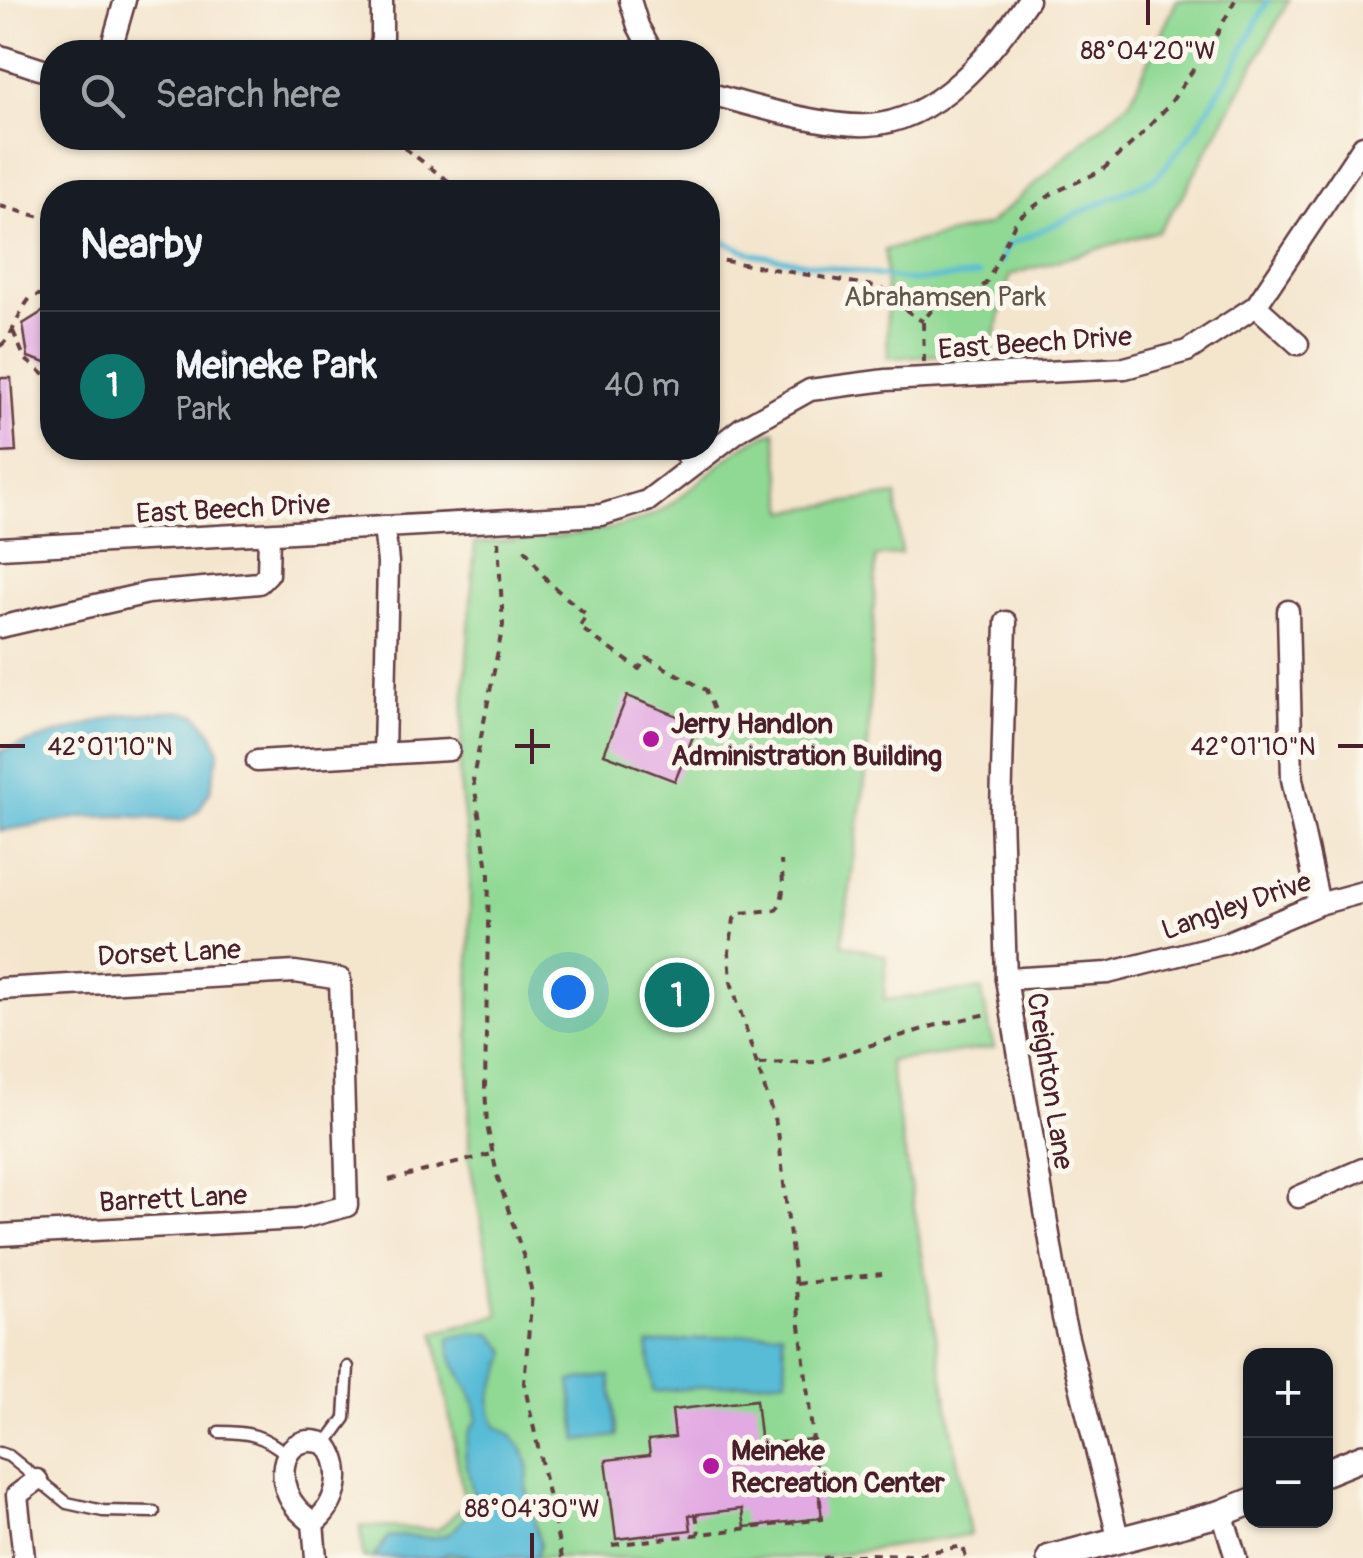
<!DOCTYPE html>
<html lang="en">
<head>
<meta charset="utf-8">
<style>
	body { margin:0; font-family:Pangolin,sans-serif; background:#20242c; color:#f1f3f6 }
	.controls { position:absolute; right:30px; bottom:30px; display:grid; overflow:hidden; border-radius:20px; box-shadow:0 2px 8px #0004 }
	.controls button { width:90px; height:90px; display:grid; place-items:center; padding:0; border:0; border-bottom:2px solid #363941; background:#171b24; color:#f1f3f6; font:50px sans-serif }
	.you { position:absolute; left:568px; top:992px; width:35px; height:35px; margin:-25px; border:8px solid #fff; border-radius:50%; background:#1a73e8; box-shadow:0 0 0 15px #1a73e833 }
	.badge { display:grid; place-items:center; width:65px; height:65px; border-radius:50%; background:#0f766e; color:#fff; font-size:32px; font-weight:700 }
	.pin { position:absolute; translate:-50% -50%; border:5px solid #fff; box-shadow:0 2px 10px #0006 }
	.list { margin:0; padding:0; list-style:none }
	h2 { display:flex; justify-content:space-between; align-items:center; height:130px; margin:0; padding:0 40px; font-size:42px }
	h2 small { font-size:32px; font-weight:400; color:#9ea1a6 }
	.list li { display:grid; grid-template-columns:65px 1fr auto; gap:30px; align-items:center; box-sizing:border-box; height:150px; padding:0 40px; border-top:2px solid #363941 }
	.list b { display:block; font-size:38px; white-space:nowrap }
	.list p { margin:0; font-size:32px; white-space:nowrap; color:#9ea1a6 }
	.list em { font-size:32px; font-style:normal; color:#9ea1a6 }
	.icon { flex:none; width:55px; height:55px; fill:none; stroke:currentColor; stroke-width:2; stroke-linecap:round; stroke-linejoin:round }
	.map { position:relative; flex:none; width:1363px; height:1558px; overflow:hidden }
	.search { position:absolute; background:#171b24; box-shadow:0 2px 8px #0004; left:40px; top:40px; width:680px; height:110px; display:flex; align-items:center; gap:25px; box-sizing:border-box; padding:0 35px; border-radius:40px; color:#9ea1a6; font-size:38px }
	.panel { position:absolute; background:#171b24; box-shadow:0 2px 8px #0004; left:40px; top:180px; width:680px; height:280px; border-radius:40px }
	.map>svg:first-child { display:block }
	.green { fill:#90d994; stroke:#6d7c60; stroke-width:2.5 }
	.water { fill:#59bcd7; stroke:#526e81; stroke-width:2.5 }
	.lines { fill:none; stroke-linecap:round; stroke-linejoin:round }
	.stream { stroke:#59bcd7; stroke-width:5 }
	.building { fill:#e2a9e2 }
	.service-casing { stroke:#643d43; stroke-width:15 }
	.minor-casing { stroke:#643d43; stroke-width:25 }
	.tertiary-casing { stroke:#643d43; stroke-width:30 }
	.path { stroke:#643d43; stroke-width:4; stroke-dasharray:8 8; stroke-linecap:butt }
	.service { stroke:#fff; stroke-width:10 }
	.minor { stroke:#fff; stroke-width:20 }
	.tertiary { stroke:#fff; stroke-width:25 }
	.ticks { fill:none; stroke:#4a1f2b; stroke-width:4 }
	.poi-dot { fill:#b5179e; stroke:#fbf7ec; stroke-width:4 }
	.labels { text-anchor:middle; stroke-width:10; stroke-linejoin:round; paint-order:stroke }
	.park-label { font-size:28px; fill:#5f574a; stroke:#fbf7ec }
	.street-label { font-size:28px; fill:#4a1f2b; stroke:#fbf7ec }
	.poi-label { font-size:28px; font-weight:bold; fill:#4a1f2b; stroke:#fbf7ec; text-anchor:start }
	.ticks-label { font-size:25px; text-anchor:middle; fill:#4a1f2b; stroke:#fbf7ec; stroke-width:10; stroke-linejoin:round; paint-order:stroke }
</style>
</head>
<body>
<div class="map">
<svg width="1363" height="1558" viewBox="0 0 1363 1558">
	<rect width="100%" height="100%" fill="#fbf7ec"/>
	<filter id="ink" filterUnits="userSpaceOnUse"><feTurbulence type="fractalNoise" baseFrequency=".01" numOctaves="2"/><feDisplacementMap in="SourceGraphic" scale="20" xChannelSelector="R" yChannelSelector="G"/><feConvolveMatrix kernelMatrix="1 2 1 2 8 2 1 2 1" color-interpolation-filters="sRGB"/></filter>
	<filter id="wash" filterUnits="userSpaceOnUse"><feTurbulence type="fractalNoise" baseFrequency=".0048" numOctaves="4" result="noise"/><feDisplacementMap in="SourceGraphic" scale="40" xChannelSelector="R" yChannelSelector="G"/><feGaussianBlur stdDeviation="2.25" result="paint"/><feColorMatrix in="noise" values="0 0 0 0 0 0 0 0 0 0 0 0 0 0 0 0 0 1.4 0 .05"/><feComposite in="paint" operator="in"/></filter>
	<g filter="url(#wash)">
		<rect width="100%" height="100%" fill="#f4e5cd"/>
		<g class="green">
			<path d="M1177 0H1289L1183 195 1158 231 1010 275 991 352 888 358 885 250 988 225 1130 101Z"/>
			<path d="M775 431 786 511 896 495 901 554 876 557 867 767 842 944 886 956 884 1000 981 989 994 1048 889 1061 970 1535 813 1558H363L361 1526 438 1530 465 1505 435 1333 499 1315 469 1158 470 868 459 775 475 543C526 539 618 536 660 511 700 487 730 446 775 431Z"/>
		</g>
		<g class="water">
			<path d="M177 711 197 715 213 734 219 751 210 791 198 811 182 821 127 816 83 817 0 831V751L121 715Z"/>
			<path d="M782 1331 787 1379 653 1392 648 1344Z"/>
			<path d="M470 1334H492L507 1351C502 1383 480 1391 496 1426L511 1435 522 1447 529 1468 526 1486 540 1545 536 1557 486 1558 449 1553 437 1558H373L388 1537C436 1531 445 1555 475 1500 469 1473 456 1443 477 1421 478 1389 448 1370 449 1338Z"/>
			<path d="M610 1376 617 1436 578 1441 570 1381Z"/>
		</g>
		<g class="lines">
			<g class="stream">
				<path d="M708 235 754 254 911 281 979 275"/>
				<path d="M1001 263 1007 246 1157 177 1197 127 1235 65 1268 0"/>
			</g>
		</g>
		<g id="blocks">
			<g class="building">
				<path d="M52 306V365L28 357 23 324Z"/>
				<path d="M0 378H11L16 452 0 453Z"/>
				<path d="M627 696 698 724 675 781 604 754Z"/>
				<path d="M756 1400 761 1445 812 1439 822 1518 745 1527 742 1509 689 1515 691 1530 616 1539 606 1460 650 1455 648 1440 675 1437 672 1410Z"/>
			</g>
		</g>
	</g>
	<g filter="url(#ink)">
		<use href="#blocks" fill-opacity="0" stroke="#643d43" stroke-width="2.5"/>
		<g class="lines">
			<g class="service-casing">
				<g id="service">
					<path d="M219 1432C248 1432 264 1435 286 1454"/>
					<path d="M326 1444 345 1418 348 1367"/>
					<path d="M0 1453 9 1456 67 1503 103 1511 154 1512"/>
				</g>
			</g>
			<g class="minor-casing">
				<g id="minor">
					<path d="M630 0 638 26 652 52"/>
					<path d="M110 52 125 0"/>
					<path d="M378 52 382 40V0"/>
					<path d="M0 56 52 73"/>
					<path d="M708 93C748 105 827 127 868 125 937 122 992 53 1028 0"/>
					<path d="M1256 306 1298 344"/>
					<path d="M680 448 694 464"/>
					<path d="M0 548 601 515 647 501 742 428 810 390 886 380 1125 368 1187 351 1256 306 1363 146"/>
					<path d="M1288 611 1292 779 1319 904"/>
					<path d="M1006 622 1001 812 1006 979 1063 1318 1119 1541"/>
					<path d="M0 627 148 593 259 583 268 574 269 535"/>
					<path d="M384 754 388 562 384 527"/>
					<path d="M257 761 449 750"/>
					<path d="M1006 979 1108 973 1226 943 1319 904 1363 892"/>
					<path d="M0 989 295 972 340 979 347 1206 298 1219 0 1235"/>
					<path d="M1298 1197 1363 1169"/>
					<path d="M1222 1513 1236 1558"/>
					<path d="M313 1523C337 1506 346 1469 326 1444 291 1431 276 1462 287 1492 292 1506 302 1514 313 1523L316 1558"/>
					<path d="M24 1558 17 1495 37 1480"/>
				</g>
			</g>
			<g class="tertiary-casing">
				<g id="tertiary">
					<path d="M1326 1472 1363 1457"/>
					<path d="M1050 1558 1222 1513 1250 1502"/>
				</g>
			</g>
			<g class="path">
				<path d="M391 138 463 192"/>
				<path d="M0 206 52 220"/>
				<path d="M708 258 879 287C896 296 906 314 923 321"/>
				<path d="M13 331 25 359 46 376 52 393"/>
				<path d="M0 346C14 337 17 312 32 296L52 293"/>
				<path d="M924 362 923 321 931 311 972 297 987 282 1017 219 1053 193 1101 171 1138 138 1169 105 1215 38 1235 0"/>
				<path d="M498 541 503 625 473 778 489 875 485 1086 487 1125 497 1175 525 1261 532 1294 524 1383 562 1558"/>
				<path d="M525 549 549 583 587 615 579 627 639 669 647 658 706 690 717 718 722 762 688 760"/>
				<path d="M759 1064 816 1062 933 1026 992 1013"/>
				<path d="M389 1180 492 1154"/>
				<path d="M796 1284 882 1274"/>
				<path d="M761 1445 812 1439"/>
				<path d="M696 1514 699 1534"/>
				<path d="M612 1545 822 1519 778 1131 731 982 729 952 734 919 740 913 776 910C787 895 782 878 781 861"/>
				<path d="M823 1558 871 1554 914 1555 963 1546 966 1558"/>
			</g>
			<use href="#service" class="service"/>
			<use href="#minor" class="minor"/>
			<use href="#tertiary" class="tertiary"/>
		</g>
	</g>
	<path class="ticks" d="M1148 0V25M532 729V764M0 746H25M515 746H550M1338 746H1363M532 1533V1558"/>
	<g class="poi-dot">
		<circle cx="651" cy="739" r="10"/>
		<circle cx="711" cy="1466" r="10"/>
	</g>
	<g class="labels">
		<g class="park-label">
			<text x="945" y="306">Abrahamsen Park</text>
		</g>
		<g class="street-label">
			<text transform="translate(1035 342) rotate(-4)" y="10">East Beech Drive</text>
			<text transform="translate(233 508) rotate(-3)" y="10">East Beech Drive</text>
			<text transform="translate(1236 905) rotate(-19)" y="10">Langley Drive</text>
			<text transform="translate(169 952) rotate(-3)" y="10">Dorset Lane</text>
			<text transform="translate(1051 1081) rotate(81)" y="10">Creighton Lane</text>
			<text transform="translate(173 1198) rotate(-3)" y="10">Barrett Lane</text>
		</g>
		<g class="poi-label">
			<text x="671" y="733">Jerry Handlon<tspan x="671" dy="32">Administration Building</tspan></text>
			<text x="731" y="1460">Meineke<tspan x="731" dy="32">Recreation Center</tspan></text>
		</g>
	</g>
	<g class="ticks-label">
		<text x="1148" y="59">88°04'20"W</text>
		<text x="110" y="755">42°01'10"N</text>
		<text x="1253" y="755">42°01'10"N</text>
		<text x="532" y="1517">88°04'30"W</text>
	</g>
</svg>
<div class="controls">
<button>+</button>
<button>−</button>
</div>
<div class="you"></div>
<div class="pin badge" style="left:677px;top:995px">1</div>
<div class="search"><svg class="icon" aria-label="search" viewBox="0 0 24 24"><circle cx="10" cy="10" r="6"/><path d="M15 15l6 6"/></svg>Search here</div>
<section class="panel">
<h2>Nearby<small></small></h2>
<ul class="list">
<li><span class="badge">1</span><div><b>Meineke Park</b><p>Park</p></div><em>40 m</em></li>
</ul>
</section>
</div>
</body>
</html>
